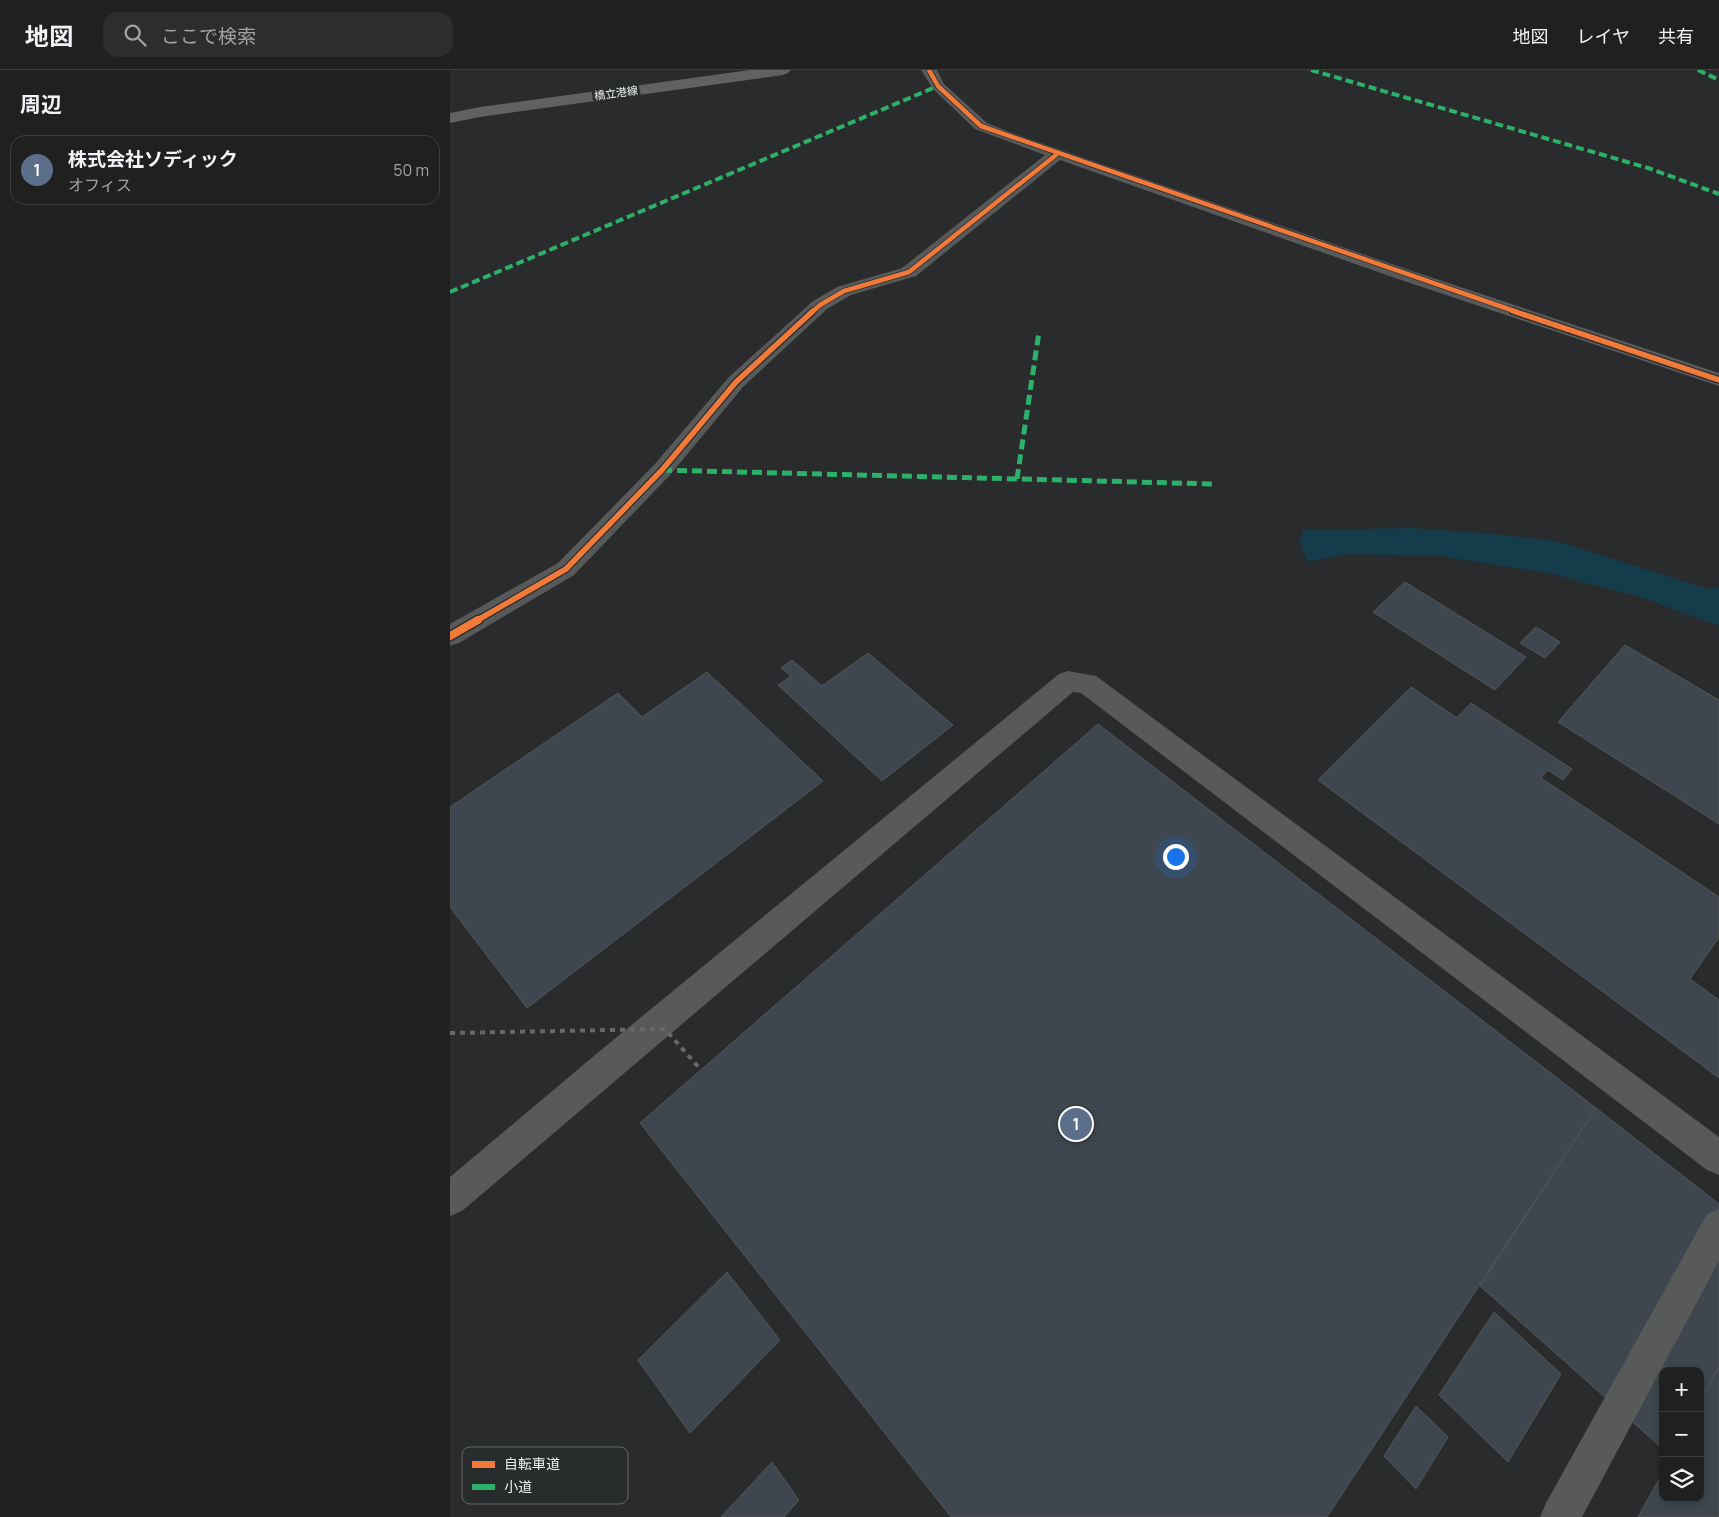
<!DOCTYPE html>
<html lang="ja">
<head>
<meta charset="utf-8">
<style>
	body { margin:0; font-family:Manrope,"Noto Sans JP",sans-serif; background:#2d2d2e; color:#f1f3f6 }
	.controls { position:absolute; right:15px; bottom:15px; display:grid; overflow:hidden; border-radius:10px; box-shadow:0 2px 8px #0003 }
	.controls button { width:45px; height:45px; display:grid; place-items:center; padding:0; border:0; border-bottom:1px solid #3d3e3f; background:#202021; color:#f1f3f6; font:25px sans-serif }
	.you { position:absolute; left:725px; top:786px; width:18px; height:18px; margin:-12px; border:4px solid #fff; border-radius:50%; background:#1a73e8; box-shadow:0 0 0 8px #1a73e833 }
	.badge { display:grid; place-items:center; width:32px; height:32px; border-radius:50%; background:#a9abac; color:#fff; font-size:16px; font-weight:700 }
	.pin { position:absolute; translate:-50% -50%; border:2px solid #fff; box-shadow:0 1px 5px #0006 }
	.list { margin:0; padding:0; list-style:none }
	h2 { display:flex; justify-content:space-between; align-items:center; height:65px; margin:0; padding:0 20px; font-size:21px }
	h2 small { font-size:16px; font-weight:400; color:#a2a3a5 }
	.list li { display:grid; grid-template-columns:32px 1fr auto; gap:15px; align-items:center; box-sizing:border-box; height:70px; margin:0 10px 10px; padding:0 10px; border:1px solid #3d3e3f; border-radius:15px }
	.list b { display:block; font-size:19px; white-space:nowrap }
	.list p { margin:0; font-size:16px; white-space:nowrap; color:#a2a3a5 }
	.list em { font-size:16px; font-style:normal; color:#a2a3a5 }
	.icon { flex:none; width:28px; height:28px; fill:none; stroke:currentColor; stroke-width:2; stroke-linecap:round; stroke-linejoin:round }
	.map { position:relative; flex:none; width:1269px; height:1447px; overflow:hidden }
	header { display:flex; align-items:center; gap:30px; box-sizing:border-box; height:70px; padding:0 25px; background:#202021; border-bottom:1px solid #3d3e3f }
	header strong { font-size:24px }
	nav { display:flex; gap:28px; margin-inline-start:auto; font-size:18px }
	.search { width:350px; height:45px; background:#2d2d2e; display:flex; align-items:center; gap:12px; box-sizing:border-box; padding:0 18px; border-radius:15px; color:#a2a3a5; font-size:19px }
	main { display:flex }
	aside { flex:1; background:#202021 }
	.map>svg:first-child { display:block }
	.green { fill:#153c4b }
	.building { fill:#3e474f; stroke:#545556 }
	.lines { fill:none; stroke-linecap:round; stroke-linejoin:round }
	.minor { fill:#585959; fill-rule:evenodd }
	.major { fill:#606162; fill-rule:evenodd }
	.path-bridge { stroke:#686868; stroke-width:4; stroke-dasharray:5 5; stroke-linecap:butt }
	.quiet-far1 { stroke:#2db169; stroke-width:4; stroke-dasharray:8 4; stroke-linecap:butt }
	.quiet { stroke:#2db169; stroke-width:5; stroke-dasharray:10 5; stroke-linecap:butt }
	.cycleway-far2-casing { stroke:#292c2d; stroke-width:6 }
	.cycleway-far1-casing { stroke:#292c2d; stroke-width:8 }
	.cycleway-casing { stroke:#292c2d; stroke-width:11 }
	.cycleway-far2 { stroke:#f17a3a; stroke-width:4.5 }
	.cycleway-far1 { stroke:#f17a3a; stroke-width:5.5 }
	.cycleway { stroke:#f17a3a; stroke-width:8 }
	.labels { text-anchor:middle; stroke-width:5; stroke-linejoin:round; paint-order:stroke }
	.far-street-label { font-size:11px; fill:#eef0f1; stroke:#292c2d }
	.key { fill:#292c2d; stroke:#646768; stroke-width:1 }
	.key-label { font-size:14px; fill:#eef0f1 }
</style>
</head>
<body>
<header>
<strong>地図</strong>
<div class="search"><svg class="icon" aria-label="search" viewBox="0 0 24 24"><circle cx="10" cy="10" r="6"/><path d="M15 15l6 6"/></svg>ここで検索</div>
<nav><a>地図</a><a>レイヤ</a><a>共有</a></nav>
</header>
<main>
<aside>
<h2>周辺<small></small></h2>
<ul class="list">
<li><span class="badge" style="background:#5c6f8a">1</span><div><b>株式会社ソディック</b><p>オフィス</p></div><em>50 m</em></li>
</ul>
</aside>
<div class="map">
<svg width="1269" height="1447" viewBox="0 0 1269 1447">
	<rect width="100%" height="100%" fill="#2a2b2c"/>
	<path class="green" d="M962 458 1043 464 1107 471 1258 519 1269 517V556L1193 528 1099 503 990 486 895 484 858 492 849 471 854 460Z"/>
	<g class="building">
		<path d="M955 512 1076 587 1045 620 923 542Z"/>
		<path d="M1086 557 1110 572 1095 588 1070 573Z"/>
		<path d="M1175 575 1269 630V754L1108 652Z"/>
		<path d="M418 583 503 655 432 711 328 615 341 606 331 598 342 590 372 616Z"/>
		<path d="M257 602 373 711 77 938 0 837V737L168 623 192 647Z"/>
		<path d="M961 617 1007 648 1021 633 1122 699 1113 710 1098 700 1091 708 1269 827V867L1240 909 1269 930V1008L868 710Z"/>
		<path d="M648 654 1146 1038 877 1447H501L190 1053Z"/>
		<path d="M1146 1038 1269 1134V1296L1250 1332V1301H1213V1379L1030 1216Z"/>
		<path d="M277 1202 330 1270 240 1363 188 1290Z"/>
		<path d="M1044 1242 1111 1304 1058 1392 989 1325Z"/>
		<path d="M1269 1296V1447H1188L1213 1402V1428H1250V1332Z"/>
		<path d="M966 1336 998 1367 966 1419 934 1386Z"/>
		<path d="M322 1392 349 1430 334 1447H271Z"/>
	</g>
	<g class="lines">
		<g class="minor">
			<path d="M471 0H487L494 14 537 53 562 63 959 200 1269 303V316L945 208 610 90 466 206 401 225 377 239 293 317 220 405 124 505 9 573 0 576V554L108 493 204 395 279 307 363 231 387 217 452 198 595 85 525 59 483 19Z"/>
			<path d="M618 601 646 606 1269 1067V1105L1257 1100 631 623 623 622 12 1141 0 1146V1107L145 985 609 604Z"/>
			<path d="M1269 1139V1191L1132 1447H1090L1096 1433 1257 1144Z"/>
		</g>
		<path class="major" d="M300 0H341L338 3 333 5 30 47 0 53V43L30 37Z"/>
		<path class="path-bridge" d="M0 963 215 959 251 1000"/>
		<g class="quiet-far1">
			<path d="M861 0 1198 98 1269 124"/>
			<path d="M1248 0 1269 10"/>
			<path d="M0 222 488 16"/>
		</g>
		<g class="quiet">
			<path d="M212 400 766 414"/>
			<path d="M567 409 589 262"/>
		</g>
		<g class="cycleway-far2-casing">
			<g id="cycleway-far2">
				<path d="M479 0 488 16 531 56 1067 242"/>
				<path d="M362 242 370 235 394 221 459 202 606 85"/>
			</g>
		</g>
		<g class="cycleway-far1-casing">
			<g id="cycleway-far1">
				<path d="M1063 241 1269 310"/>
				<path d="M26 551 116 499 212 400 286 312 363 241"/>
			</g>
		</g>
		<g class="cycleway-casing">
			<path id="cycleway" d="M0 566 28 550"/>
		</g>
		<use href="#cycleway-far2" class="cycleway-far2"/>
		<use href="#cycleway-far1" class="cycleway-far1"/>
		<use href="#cycleway" class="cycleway"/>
	</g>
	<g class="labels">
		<g class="far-street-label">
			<text transform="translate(166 23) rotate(-8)" y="4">橋立港線</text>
		</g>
	</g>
	<rect x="12" y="1377" width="166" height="57" rx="8" class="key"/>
	<rect x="22" y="1391" width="23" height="7" fill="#f17a3a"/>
	<rect x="22" y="1414" width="23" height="6" fill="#2db169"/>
	<g class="key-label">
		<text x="54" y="1399">自転車道</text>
		<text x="54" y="1422">小道</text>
	</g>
</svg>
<div class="controls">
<button>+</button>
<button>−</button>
<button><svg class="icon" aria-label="layers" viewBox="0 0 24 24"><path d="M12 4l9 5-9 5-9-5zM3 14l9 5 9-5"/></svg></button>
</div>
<div class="you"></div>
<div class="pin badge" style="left:626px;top:1054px;background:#5c6f8a">1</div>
</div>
</main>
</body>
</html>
